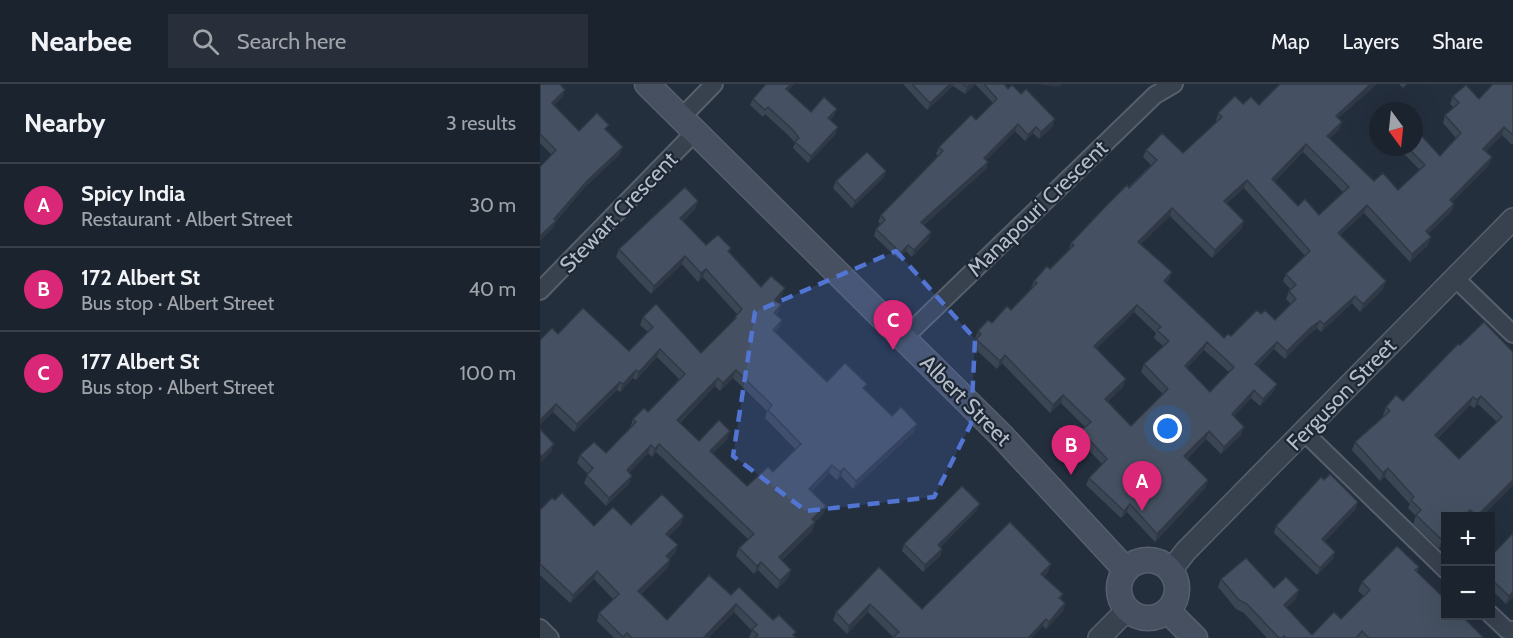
<!DOCTYPE html>
<html lang="en">
<head>
<meta charset="utf-8">
<style>
	body { margin:0; font-family:Cabin,sans-serif; background:#282f3a; color:#f1f3f6 }
	.controls { position:absolute; right:18px; bottom:18px; display:grid; overflow:hidden; border-radius:0px; box-shadow:0 6px 24px #0002 }
	.controls button { width:54px; height:54px; display:grid; place-items:center; padding:0; border:0; border-bottom:2px solid #39404a; background:#1b232e; color:#f1f3f6; font:30px sans-serif }
	.compass { position:absolute; left:829px; top:18px; width:54px; height:54px; border-radius:50%; background:#1b232e; box-shadow:0 6px 24px #0002; rotate:165deg }
	.you { position:absolute; left:628px; top:345px; width:21px; height:21px; margin:-15px; border:4px solid #fff; border-radius:50%; background:#1a73e8; box-shadow:0 0 0 9px #1a73e833 }
	.badge { display:grid; place-items:center; width:39px; height:39px; border-radius:50%; background:#db2777; color:#fff; font-size:20px; font-weight:700 }
	.pin { position:absolute; translate:-50% -50px; filter:drop-shadow(0 2px 3px #0008) }
	.pin::after { content:''; position:absolute; top:32px; width:21px; height:18px; background:inherit; clip-path:polygon(0 0,100% 0,50% 100%) }
	.list { margin:0; padding:0; list-style:none }
	h2 { display:flex; justify-content:space-between; align-items:center; height:78px; margin:0; padding:0 24px; font-size:26px }
	h2 small { font-size:20px; font-weight:400; color:#a0a4aa }
	.list li { display:grid; grid-template-columns:39px 1fr auto; gap:18px; align-items:center; box-sizing:border-box; height:84px; padding:0 24px; border-top:2px solid #39404a }
	.list b { display:block; font-size:22px; white-space:nowrap }
	.list p { margin:0; font-size:20px; white-space:nowrap; color:#a0a4aa }
	.list em { font-size:20px; font-style:normal; color:#a0a4aa }
	.icon { flex:none; width:33px; height:33px; fill:none; stroke:currentColor; stroke-width:2; stroke-linecap:round; stroke-linejoin:round }
	.map { position:relative; flex:none; width:973px; height:554px; overflow:hidden }
	header { display:flex; align-items:center; gap:36px; box-sizing:border-box; height:84px; padding:0 30px; background:#1b232e; border-bottom:2px solid #39404a }
	header strong { font-size:28px }
	nav { display:flex; gap:33px; margin-inline-start:auto; font-size:21px }
	.search { width:420px; height:54px; background:#282f3a; display:flex; align-items:center; gap:15px; box-sizing:border-box; padding:0 21px; border-radius:0px; color:#a0a4aa; font-size:22px }
	main { display:flex }
	aside { flex:1; background:#1b232e }
	.map>svg:first-child { display:block }
	.lines { fill:none; stroke-linecap:round; stroke-linejoin:round }
	.minor-casing { stroke:#565f6c; stroke-width:20 }
	.tertiary-casing { stroke:#565f6c; stroke-width:24 }
	.secondary-casing { stroke:#565f6c; stroke-width:27 }
	.minor { stroke:#38414e; stroke-width:16 }
	.tertiary { stroke:#38414e; stroke-width:21 }
	.secondary { stroke:#465061; stroke-width:24 }
	.wall { fill:#3b4654; fill-rule:evenodd }
	.shaded-wall { fill:#303945 }
	.building { fill:#455162; stroke:#303945; stroke-width:1.5; fill-rule:evenodd }
	.marked { fill:#5274d3; fill-opacity:0.2; stroke:#5274d3; stroke-width:4.5; stroke-dasharray:12 8; stroke-linejoin:round }
	.labels { text-anchor:middle; stroke-width:4.5; stroke-linejoin:round; paint-order:stroke }
	.street-label { font-size:22px; fill:#b4bcc9; stroke:#1d2633 }
</style>
</head>
<body>
<header>
<strong>Nearbee</strong>
<div class="search"><svg class="icon" aria-label="search" viewBox="0 0 24 24"><circle cx="10" cy="10" r="6"/><path d="M15 15l6 6"/></svg>Search here</div>
<nav><a>Map</a><a>Layers</a><a>Share</a></nav>
</header>
<main>
<aside>
<h2>Nearby<small>3 results</small></h2>
<ul class="list">
<li><span class="badge">A</span><div><b>Spicy India</b><p>Restaurant · Albert Street</p></div><em>30 m</em></li>
<li><span class="badge">B</span><div><b>172 Albert St</b><p>Bus stop · Albert Street</p></div><em>40 m</em></li>
<li><span class="badge">C</span><div><b>177 Albert St</b><p>Bus stop · Albert Street</p></div><em>100 m</em></li>
</ul>
</aside>
<div class="map">
<svg width="973" height="554" viewBox="0 0 973 554">
	<rect width="100%" height="100%" fill="#242f3e"/>
	<g class="lines">
		<g class="minor-casing">
			<g id="minor">
				<path d="M141 34 174 0"/>
				<path d="M915 194 973 250"/>
				<path d="M0 207 155 48"/>
				<path d="M364 254 615 11 634 0"/>
				<path d="M764 348 906 486"/>
				<path d="M950 530 967 546H973"/>
				<path d="M0 544 10 554"/>
			</g>
		</g>
		<g class="tertiary-casing">
			<g id="tertiary">
				<path d="M631 486 646 467 973 135"/>
				<path d="M559 554 587 526"/>
			</g>
		</g>
		<g class="secondary-casing">
			<g id="secondary">
				<path d="M107 0 461 351 586 486"/>
				<circle cx="608" cy="505" r="29"/>
				<path d="M628 527 655 554"/>
			</g>
		</g>
		<use href="#minor" class="minor"/>
		<use href="#tertiary" class="tertiary"/>
		<use href="#secondary" class="secondary"/>
	</g>
	<g class="wall">
		<path d="M0 0 23 12 14 21 39 47 67 46 80 70 44 104 16 137 13 144 12 71 0 59Z"/>
		<path d="M226 0H254L248 7 271 28 294 32 290 36 296 50 268 79 253 64 255 59 250 53 225 30 223 33 210 21 213 15Z"/>
		<path d="M363 0H464L468 5 513 42 499 55 493 49 485 57 475 47 446 76 448 78 446 85 384 141 389 155 372 173 366 167 358 175 334 152 336 145 341 140 338 138 341 131 398 72 396 70 399 63 436 36 453 19 435 0 425 10 413 2 387 26Z"/>
		<path d="M740 0H837L798 34 799 46 789 54 834 97 858 106 880 86 862 68 864 63H874L900 72 916 54 903 39 905 31 914 24 910 20 913 12 939 15 973 0V60L972 61 962 51 946 67 949 81 912 118 914 120 911 128 888 150V161L870 178 824 129 800 151 843 205 820 228 812 219 781 248 777 244 767 252 745 275 734 265 718 282 734 307 720 322 711 314 694 332 701 351 681 370 666 355 647 375 668 396 665 404 615 458 587 428 581 434 546 401 549 394 562 380 538 355 541 347 545 343 521 319 510 329 462 279 457 285 433 263 436 256 435 255 438 247 471 226 491 204 494 197 510 185 529 166 531 159 611 81 603 73 606 66 643 69 677 38 676 37 678 29 703 20 719 21ZM763 68 803 108 779 131 758 122 735 97ZM704 104 765 172 746 190 743 197 751 206 749 207 746 215 751 220 735 236 721 230 691 252 684 254 626 199 629 195 632 188 600 160 630 132 672 174 702 144 687 119ZM594 228 616 249 614 254 623 262 604 280 601 288 623 310 591 342 568 317 583 303 556 265ZM664 266 689 288 670 308 647 284Z"/>
		<path d="M859 0H867L863 4Z"/>
		<path d="M346 87 343 94 312 124 293 104 296 97Z"/>
		<path d="M158 117 155 125 143 137 166 161 191 164 189 169 221 203 242 212 237 218 238 229 237 231 239 244 235 248 287 298 325 305 352 332 374 348 313 405 301 392 297 396 289 389 272 407 286 422 283 430 275 438 272 447 242 476 251 486 248 494 237 505 218 486 214 490 196 472 199 464 208 455 116 368 112 373 108 369 89 389V400L66 422 44 399 48 390 37 379 40 371 66 369 90 344 93 335 108 328 139 295 117 273 96 296 93 294 80 308 77 306 34 348 13 328 18 250 89 267 108 248 100 241 103 233 161 269 193 238 195 233 197 230 163 193 158 198 142 180 111 210 76 173 79 165ZM193 294 227 327 225 334 256 366 233 388 207 402 173 369 187 355 190 347 159 357 140 339 175 302 180 307Z"/>
		<path d="M920 261 973 268V401L942 432H906V457L899 464 873 440 876 432 868 424 870 420 845 393 840 397 812 366 815 358 844 333 843 331 846 323 863 317ZM938 320 957 338 919 375 898 354 930 321 934 324Z"/>
		<path d="M15 416 54 442 141 440 129 452 138 461 135 469 129 475 130 476 127 484 101 510 127 536 191 511 233 536 256 554H210L209 553 212 547 194 528 168 554H74L57 537 59 529 73 515 54 495 30 519 0 491V426Z"/>
		<path d="M816 425 785 457 793 475 777 491 734 449 736 442Z"/>
		<path d="M437 426 400 463 402 465 400 472 383 488 362 467 364 460Z"/>
		<path d="M973 449V513L966 520 951 505V466L954 469Z"/>
		<path d="M339 483 382 525 508 488 503 493 523 510 521 515 525 519 523 527 506 545 503 542 353 553 328 528 307 550 293 536 296 528Z"/>
		<path d="M879 483 877 488 944 554H727L704 529 696 525 678 503 681 495 734 504 756 515 746 524 772 551 801 535 824 512 818 507 822 498Z"/>
	</g>
	<g class="shaded-wall">
		<path d="M251 0H254L244 11 246 5Z"/>
		<path d="M410 0H414L413 2 387 26 390 19Z"/>
		<path d="M431 0H435L425 10 427 3Z"/>
		<path d="M496 0H522L519 3Z"/>
		<path d="M831 0H837L793 39 796 32Z"/>
		<path d="M25 6 23 12 10 26 12 19Z"/>
		<path d="M297 25 294 32 286 41 288 34Z"/>
		<path d="M515 35 513 42 499 55 501 48Z"/>
		<path d="M802 38 799 46 784 59 787 52Z"/>
		<path d="M478 40 475 47 442 81 444 74Z"/>
		<path d="M298 43 296 50 268 79 271 72Z"/>
		<path d="M496 43 493 49 485 57 488 51Z"/>
		<path d="M964 43 962 51 941 73 943 65Z"/>
		<path d="M766 60 763 68 730 102 732 95Z"/>
		<path d="M83 63 80 70 44 104 11 142 14 135 47 97Z"/>
		<path d="M952 73 949 81 907 123 910 116Z"/>
		<path d="M448 78 446 85 379 145 381 138Z"/>
		<path d="M346 87 343 94 312 124 315 117Z"/>
		<path d="M707 96 704 104 682 124 684 117Z"/>
		<path d="M158 117 155 125 137 142 140 134Z"/>
		<path d="M914 120 911 128 883 155 886 147Z"/>
		<path d="M827 121 824 129 795 156 798 149Z"/>
		<path d="M632 124 630 132 595 166 598 158Z"/>
		<path d="M16 137 13 144 0 157V152Z"/>
		<path d="M704 137 702 144 672 174 675 166Z"/>
		<path d="M391 148 389 155 372 173 374 166Z"/>
		<path d="M891 153 888 161 870 178 872 170Z"/>
		<path d="M368 161 366 167 358 175 361 169Z"/>
		<path d="M145 172 142 180 111 210 114 202Z"/>
		<path d="M166 185 163 193 158 198 161 189Z"/>
		<path d="M632 188 629 195 621 205 624 197Z"/>
		<path d="M846 197 843 205 820 228 823 220Z"/>
		<path d="M245 204 242 212 232 224 235 216Z"/>
		<path d="M815 212 812 219 781 248 784 240Z"/>
		<path d="M241 221 238 229 231 237 234 229Z"/>
		<path d="M597 221 594 228 551 270 554 262Z"/>
		<path d="M242 236 239 244 230 254 233 246Z"/>
		<path d="M780 237 777 244 767 252 745 275 747 267 770 244Z"/>
		<path d="M667 258 664 266 642 289 645 282Z"/>
		<path d="M737 258 734 265 712 288 715 280Z"/>
		<path d="M120 265 117 273 96 296 99 288Z"/>
		<path d="M465 271 462 279 457 285 460 277Z"/>
		<path d="M96 286 93 294 80 308 83 300Z"/>
		<path d="M196 286 193 294 180 307 183 299Z"/>
		<path d="M178 294 175 302 134 344 137 336Z"/>
		<path d="M586 295 583 303 562 322 565 315Z"/>
		<path d="M80 298 77 306 34 348 37 340Z"/>
		<path d="M737 300 734 307 720 322 723 315Z"/>
		<path d="M714 306 711 314 689 338 692 330Z"/>
		<path d="M523 311 521 319 510 329 513 321Z"/>
		<path d="M941 312 938 320 934 324 937 316Z"/>
		<path d="M933 313 930 321 892 359 895 351Z"/>
		<path d="M16 320 13 328 0 341V336Z"/>
		<path d="M377 340 374 348 313 405 316 397Z"/>
		<path d="M704 343 701 351 681 370 684 363Z"/>
		<path d="M190 347 187 355 167 375 170 367Z"/>
		<path d="M669 347 666 355 641 380 644 372Z"/>
		<path d="M14 360 11 368 0 379 2 372Z"/>
		<path d="M119 360 116 368 112 373 115 365Z"/>
		<path d="M111 361 108 369 84 394 87 386Z"/>
		<path d="M292 381 289 389 266 413 269 405Z"/>
		<path d="M304 384 301 392 297 396 300 388Z"/>
		<path d="M848 384 845 393 840 397 843 389Z"/>
		<path d="M92 392 89 400 66 422 69 414Z"/>
		<path d="M668 396 665 404 615 458 617 450Z"/>
		<path d="M973 396V401L942 432H937Z"/>
		<path d="M818 418 816 425 780 462 782 455Z"/>
		<path d="M440 420 437 426 396 468 398 461Z"/>
		<path d="M590 420 587 428 581 434 584 427Z"/>
		<path d="M286 422 283 430 269 443 272 435Z"/>
		<path d="M144 432 141 440 123 458 126 450Z"/>
		<path d="M275 438 272 447 236 481 239 473Z"/>
		<path d="M906 452V457L899 464 902 456Z"/>
		<path d="M138 461 135 469 123 480 126 472Z"/>
		<path d="M402 465 400 472 383 488 385 481Z"/>
		<path d="M795 468 793 475 777 491 780 484Z"/>
		<path d="M130 476 127 484 95 515 98 507Z"/>
		<path d="M221 478 218 486 214 490 217 482Z"/>
		<path d="M511 480 508 488 498 498 501 490Z"/>
		<path d="M251 486 248 494 237 505 240 497Z"/>
		<path d="M57 487 54 495 30 519 33 511Z"/>
		<path d="M759 506 756 515 740 530 744 521Z"/>
		<path d="M973 508V513L966 520 969 512Z"/>
		<path d="M525 519 523 527 506 545 509 538Z"/>
		<path d="M196 520 194 528 168 554H163Z"/>
		<path d="M330 520 328 528 307 550 309 542Z"/>
		<path d="M506 535 503 542 492 554H488Z"/>
	</g>
	<g class="building">
		<path d="M0 0H20L25 6 12 19 39 47 57 29 69 41 65 45 83 63 47 97 14 135 16 137 0 152V83L16 66 0 50Z"/>
		<path d="M226 0H251L246 5 271 28 284 13 297 25 288 34 298 43 271 72 255 58 259 54 253 46 228 23 225 26 213 15Z"/>
		<path d="M372 0H410L390 19Z"/>
		<path d="M423 0H431L427 3Z"/>
		<path d="M444 0H464L468 5 472 1 481 10 486 5 515 35 501 48 496 43 488 51 478 40 444 74 448 78 381 138 391 148 374 166 368 161 361 169 336 145 345 136 341 131 403 67 399 63 431 31 436 36 457 15Z"/>
		<path d="M740 0H831L796 32 802 38 787 52 834 97 843 89 858 106 885 81 867 63H874V52L878 48 900 72 921 49 905 31 919 19 913 12 926 1 939 15 953 0H973V51L964 43 943 65 952 73 910 116 914 120 886 147 891 153 872 170 827 121 798 149 846 197 823 220 815 212 784 240 780 237 770 244 747 267 737 258 715 280 737 300 723 315 714 306 692 330 704 343 684 363 669 347 644 372 668 396 617 450 590 420 584 427 549 394 567 375 541 347 551 338 523 311 513 321 465 271 460 277 436 255 441 250 438 247 448 236 452 239 467 222 471 226 497 199 494 197 507 182 510 185 534 161 531 159 565 123 587 101 589 104 617 76 606 66 622 49 643 69 682 33 678 29 695 12 703 20 711 13 719 21ZM766 60 809 103 779 131 765 115 758 122 732 95ZM707 96 770 167 746 190 756 201 749 207 756 215 735 236 725 226 721 230 717 226 691 252 688 250 684 254 624 197 632 188 598 158 632 124 675 166 704 137 684 117ZM597 221 621 243 617 246 629 257 604 280 628 305 591 342 565 315 586 295 554 262ZM667 258 694 283 670 308 645 282Z"/>
		<path d="M327 68 346 87 315 117 296 97Z"/>
		<path d="M145 103 158 117 140 134 166 161 178 151 191 164 188 167 221 203 231 192 245 204 235 216 241 221 234 229 242 236 233 246 287 298 305 279 327 300 323 304 352 332 361 323 377 340 316 397 304 384 300 388 292 381 269 405 286 422 272 435 275 438 239 473 251 486 240 497 221 478 217 482 199 464 214 450 119 360 115 365 111 361 87 386 92 392 69 414 47 391 53 384 40 371 54 358 66 369 96 338 93 335 104 324 108 328 145 290 120 265 99 288 96 286 83 300 80 298 37 340 16 320 0 336V256L12 244 18 250 43 224 89 267 113 243 103 233 116 220 161 269 196 234 195 233 202 225 166 185 161 189 145 172 114 202 79 165ZM196 286 232 321 228 326 261 360 233 388 228 383 207 402 170 367 190 347 179 336 159 357 137 336 178 294 183 299Z"/>
		<path d="M944 238 973 268V396L937 432 930 426 924 432H906V452L902 456 876 431 881 426 871 416 874 413 848 384 843 389 815 358 850 327 846 323 856 311 863 317 918 260 920 261ZM941 312 962 333 919 375 895 351 933 313 937 316Z"/>
		<path d="M0 345 14 360 2 372 0 370Z"/>
		<path d="M790 390 818 418 782 455 795 468 780 484 736 442 781 393 784 396Z"/>
		<path d="M422 402 440 420 398 461 402 465 385 481 364 460Z"/>
		<path d="M22 409 54 442 73 423 91 441 122 410 144 432 126 450 138 461 126 472 130 476 98 507 127 536 169 491 191 511 199 503 233 536 239 531 256 548 253 551 256 554H214L218 551 212 545 217 541 196 520 163 554H92L87 549 83 553 59 529 79 510 57 487 33 511 0 480V426L12 414 15 416Z"/>
		<path d="M470 438 511 480 501 490 523 510 519 514 525 519 509 538 506 535 488 554H352L359 548 330 520 309 542 296 528 339 483 382 525Z"/>
		<path d="M973 449V508L969 512 953 497 951 500V466L954 469Z"/>
		<path d="M857 462 879 483 875 486 906 516V531H921L944 554H829L822 547 816 554H745L744 552 742 554H739L707 520 699 516 681 495 706 474 734 504 746 493 759 506 744 521 772 551 794 528 801 535 830 506 822 498Z"/>
	</g>
	<path class="marked" d="M356 167 435 255 431 340 394 413 266 427 193 372 215 228Z"/>
	<g class="labels">
		<g class="street-label">
			<text transform="translate(497 124) rotate(-44)" y="8">Manapouri Crescent</text>
			<text transform="translate(78 128) rotate(-46)" y="8">Stewart Crescent</text>
			<text transform="translate(801 310) rotate(-46)" y="8">Ferguson Street</text>
			<text transform="translate(426 316) rotate(45)" y="8">Albert Street</text>
		</g>
	</g>
</svg>
<div class="controls">
<button>+</button>
<button>−</button>
</div>
<svg class="compass" viewBox="-18 -18 36 36"><path d="M0-13l5 13h-10z" fill="#e53935"/><path d="M0 13l5-13h-10z" fill="#a0a4aa"/></svg>
<div class="you"></div>
<div class="pin badge" style="left:602px;top:427px">A</div>
<div class="pin badge" style="left:531px;top:391px">B</div>
<div class="pin badge" style="left:353px;top:266px">C</div>
</div>
</main>
</body>
</html>
